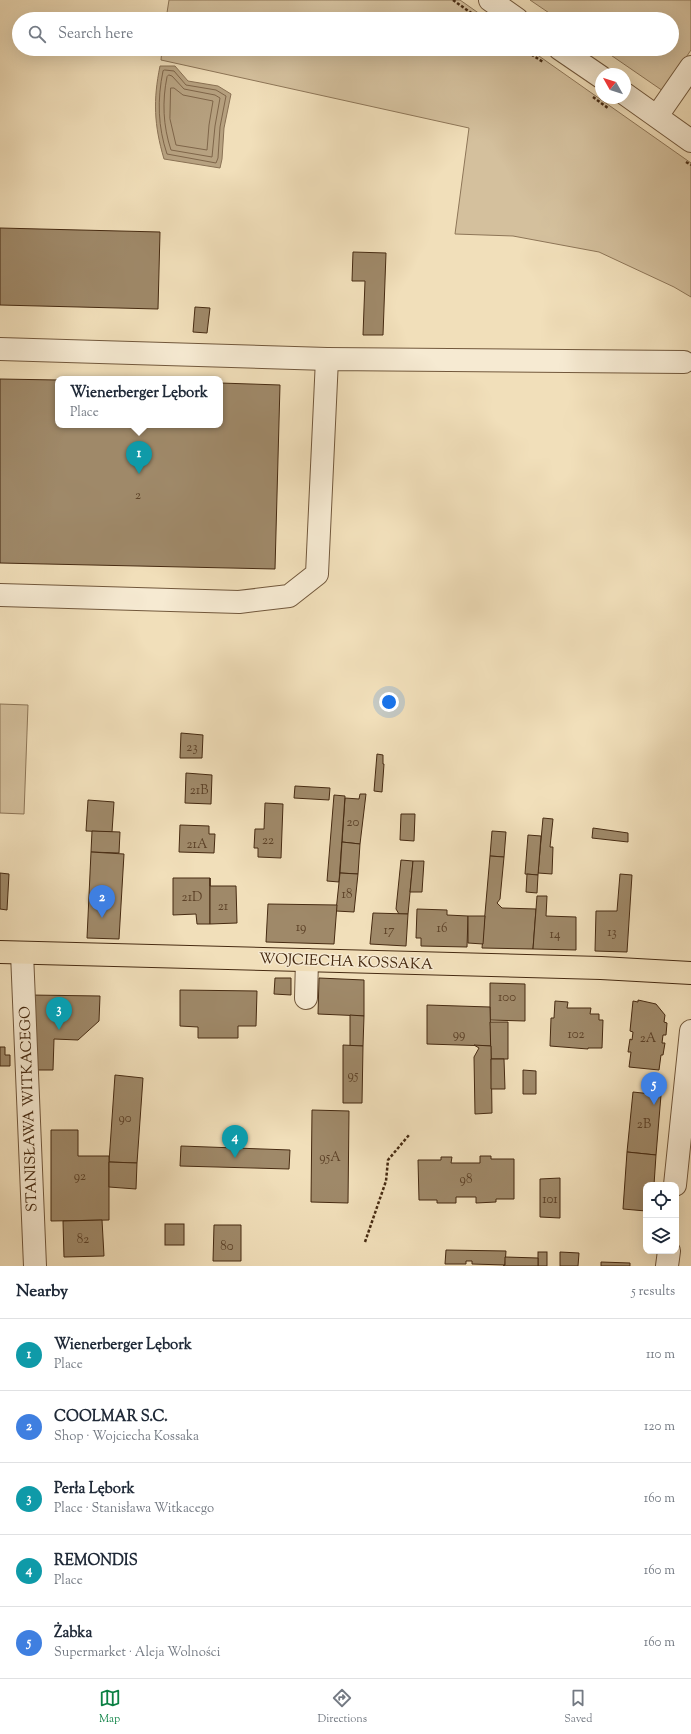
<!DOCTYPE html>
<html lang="en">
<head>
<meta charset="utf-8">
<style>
	body { margin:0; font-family:"Sorts Mill Goudy",serif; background:#f2f2f3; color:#1f2937 }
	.controls { position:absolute; right:12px; bottom:12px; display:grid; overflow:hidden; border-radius:8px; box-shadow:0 4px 16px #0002 }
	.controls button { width:36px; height:36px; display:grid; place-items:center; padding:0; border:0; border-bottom:1px solid #e0e1e3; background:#fff; color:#1f2937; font:20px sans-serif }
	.compass { position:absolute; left:595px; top:68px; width:36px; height:36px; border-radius:50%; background:#fff; box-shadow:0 4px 16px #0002; rotate:309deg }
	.you { position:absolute; left:389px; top:702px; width:14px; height:14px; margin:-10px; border:3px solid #fff; border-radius:50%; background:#1a73e8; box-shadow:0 0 0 6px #1a73e833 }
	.badge { display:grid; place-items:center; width:26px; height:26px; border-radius:50%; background:#0b8043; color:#fff; font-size:13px; font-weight:700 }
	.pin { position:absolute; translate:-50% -33px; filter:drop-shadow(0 1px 2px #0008) }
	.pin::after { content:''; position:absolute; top:21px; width:14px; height:12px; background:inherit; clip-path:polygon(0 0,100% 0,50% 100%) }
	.popup { position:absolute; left:55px; top:376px; width:168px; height:52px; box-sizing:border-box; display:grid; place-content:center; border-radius:8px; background:#fff; filter:drop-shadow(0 1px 3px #0005); font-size:13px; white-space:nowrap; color:#747a83 }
	.popup b { font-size:15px; color:#1f2937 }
	.popup::after { content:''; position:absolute; left:50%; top:100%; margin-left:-8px; border:8px solid transparent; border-top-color:#fff }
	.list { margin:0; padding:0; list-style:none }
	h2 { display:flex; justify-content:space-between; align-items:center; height:52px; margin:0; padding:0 16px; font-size:17px }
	h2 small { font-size:13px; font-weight:400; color:#747a83 }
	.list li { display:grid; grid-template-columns:26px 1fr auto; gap:12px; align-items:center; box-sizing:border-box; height:72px; padding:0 16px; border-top:1px solid #e0e1e3 }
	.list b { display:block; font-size:15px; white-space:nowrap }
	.list p { margin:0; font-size:13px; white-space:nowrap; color:#747a83 }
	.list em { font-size:13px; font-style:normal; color:#747a83 }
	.icon { flex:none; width:22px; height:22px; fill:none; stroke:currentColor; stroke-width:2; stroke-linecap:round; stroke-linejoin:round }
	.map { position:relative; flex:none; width:691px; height:1266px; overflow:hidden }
	.search { position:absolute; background:#fff; box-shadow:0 4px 16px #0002; left:12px; right:12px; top:12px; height:44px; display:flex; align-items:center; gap:10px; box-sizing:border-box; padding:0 14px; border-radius:22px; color:#747a83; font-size:15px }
	.sheet { height:412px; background:#fff }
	nav { display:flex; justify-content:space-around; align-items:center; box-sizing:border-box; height:56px; border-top:1px solid #e0e1e3; background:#fff; font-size:11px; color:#747a83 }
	nav a { display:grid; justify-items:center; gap:2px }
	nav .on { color:#0b8043 }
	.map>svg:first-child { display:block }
	.green { fill:#d4c09d; stroke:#8e7658 }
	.water { fill:#b7a281; stroke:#8a7255 }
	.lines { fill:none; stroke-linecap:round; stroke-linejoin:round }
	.shore { stroke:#7f664a; stroke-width:1 }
	.building { fill:#9f8969; stroke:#472b12 }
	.minor-casing { stroke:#72583c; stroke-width:24 }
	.major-casing { stroke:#472b12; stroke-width:24 }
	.path { stroke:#472b12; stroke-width:2.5; stroke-dasharray:3 2; stroke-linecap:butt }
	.minor { stroke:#f6ead2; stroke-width:22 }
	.major { stroke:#f1dfba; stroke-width:22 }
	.labels { text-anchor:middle; stroke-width:3; stroke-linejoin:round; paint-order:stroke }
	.number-label { font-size:13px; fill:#5d4228 }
	.street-label { font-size:15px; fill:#472b12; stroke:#f6ead2 }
</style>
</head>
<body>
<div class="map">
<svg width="691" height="1266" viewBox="0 0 691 1266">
	<rect width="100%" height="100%" fill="#f1dfba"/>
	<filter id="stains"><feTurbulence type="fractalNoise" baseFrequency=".005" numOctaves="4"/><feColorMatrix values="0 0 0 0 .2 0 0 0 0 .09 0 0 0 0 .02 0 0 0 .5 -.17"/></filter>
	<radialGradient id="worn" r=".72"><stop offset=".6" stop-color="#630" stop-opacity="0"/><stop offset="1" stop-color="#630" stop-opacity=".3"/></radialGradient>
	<g class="green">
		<path d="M169 0H460L487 19H166Z"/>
		<path d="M530 0H691V50L663 91 602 49H672V19H558Z"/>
		<path d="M162 49H529L691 163V297L674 287 599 252 513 236 455 234 469 128 161 60Z"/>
		<path d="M0 704 28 705 24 814 0 813Z"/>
	</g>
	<path class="water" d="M160 66H175L188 81 218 86 231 94 224 128 222 159 220 168 164 159C154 125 153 100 160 66Z"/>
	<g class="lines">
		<g class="shore">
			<path d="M165 70 174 71 186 85 216 90 226 96 220 127 218 158 216 163 167 154C158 127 157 100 163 71Z"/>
			<path d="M169 75 172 76 184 89 215 95 220 98 215 126 212 157 171 150C163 126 162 101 167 77Z"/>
			<path d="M171 88H174L183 95 213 101 209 125 207 150 176 145 170 119Z"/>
		</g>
	</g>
	<g class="building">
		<path d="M0 228 160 232 158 309 0 305Z"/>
		<path d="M353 252 386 253 383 335H363L365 281H352Z"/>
		<path d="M195 307 210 308 207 333 193 332Z"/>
		<path d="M0 379 58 380V425H220V383L280 385 275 569 0 563Z"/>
		<path d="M181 733 203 735 202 758H180Z"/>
		<path d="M377 754 383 755V764H384L382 792 374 791Z"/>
		<path d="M186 773 212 775 211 804 185 803Z"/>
		<path d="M295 786 330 788 329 800 294 798Z"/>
		<path d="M360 794H366L360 844 342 842 345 798 359 799Z"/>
		<path d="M334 795 345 796 339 882 327 881Z"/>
		<path d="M88 800 114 802 112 832 86 831Z"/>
		<path d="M265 803 283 804 281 858 258 857V848H254L255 829H264Z"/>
		<path d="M401 814H415L414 841 400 840Z"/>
		<path d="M543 818 553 819 550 847H553L552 874 538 873Z"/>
		<path d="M180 825 209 826V834H215L214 853 179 852Z"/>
		<path d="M593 828 628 833V842L592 838Z"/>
		<path d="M92 831 120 832 119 853 91 852Z"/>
		<path d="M492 831 506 832 504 857 490 856Z"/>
		<path d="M528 835 541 836 538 875 525 874Z"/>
		<path d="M342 842 360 844 358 874 340 873Z"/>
		<path d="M91 852 124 854 119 939 87 938Z"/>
		<path d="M490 856 504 857 500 899 497 903 502 908 536 909 533 949 482 948Z"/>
		<path d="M401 860 413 861 408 914H399L396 909Z"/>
		<path d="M413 861H424L422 892H410Z"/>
		<path d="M0 873 9 874 7 910 0 909Z"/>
		<path d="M340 873 358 874 354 912 336 911Z"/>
		<path d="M527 874 538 875 537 893 526 892Z"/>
		<path d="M620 874 632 875 627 952 595 951 596 911H617Z"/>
		<path d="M173 878H210V924H197L196 914 173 915Z"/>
		<path d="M210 878V886H236L237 923 210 924Z"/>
		<path d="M537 896H547L546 916 576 917V950L533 949Z"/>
		<path d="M268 904 337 905 334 944 266 942Z"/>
		<path d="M417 909 447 910V915L468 916 467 947 421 946V938H416Z"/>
		<path d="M373 913 408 914 406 946 370 944Z"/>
		<path d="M468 916H485L483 944 468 943Z"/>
		<path d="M275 978H291V995L274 994Z"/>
		<path d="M319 978 364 980V1016L318 1014Z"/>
		<path d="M490 983 525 984V1021L490 1020Z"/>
		<path d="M180 990 257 991 256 1026H238V1038H198V1027L180 1026Z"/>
		<path d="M30 995 100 996 99 1021 78 1040 54 1039 53 1070H29Z"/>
		<path d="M638 1000 656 1004 665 1015 664 1022 667 1023 666 1035H663L662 1043H665L663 1055H661L659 1070 629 1067 631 1052H628L630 1039 632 1040 633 1032 630 1031 633 1001 638 1002Z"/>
		<path d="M555 1001 568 1002 567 1008H591L590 1014H599V1020H603L602 1048H588V1049L550 1046 551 1018H554Z"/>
		<path d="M427 1005 490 1007 491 1046 427 1044Z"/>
		<path d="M350 1015 364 1016 363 1046H350Z"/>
		<path d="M490 1022H508V1059H491Z"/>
		<path d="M343 1045 363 1046 362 1103H343Z"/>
		<path d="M474 1045 491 1046 492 1113 475 1114 474 1057 479 1048Z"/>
		<path d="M0 1047H5V1055H10V1066H0Z"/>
		<path d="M491 1059H504L505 1089H491Z"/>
		<path d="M523 1070 536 1071V1094H523Z"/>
		<path d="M115 1075 143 1078 137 1163 109 1162Z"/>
		<path d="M633 1092 661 1095 656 1155 627 1152Z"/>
		<path d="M312 1110 349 1111 348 1203 311 1202Z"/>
		<path d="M51 1130H78V1156H109V1220L51 1221Z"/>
		<path d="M181 1146 290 1150 289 1169 180 1166Z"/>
		<path d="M627 1152 656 1155 654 1185H646V1211L623 1209Z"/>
		<path d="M480 1156H491V1159H514V1199H496V1202L476 1203V1197H456V1203H437V1200H419L418 1160H441V1157H452L451 1163H480Z"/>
		<path d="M109 1162 137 1163 136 1189 109 1187Z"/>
		<path d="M560 1178V1218L540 1217V1179Z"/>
		<path d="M102 1220 104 1256 64 1257 63 1221Z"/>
		<rect x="165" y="1224" width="19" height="21"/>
		<path d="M214 1225H241V1261H213Z"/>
		<path d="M446 1250 506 1251 505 1265 472 1264V1261H466V1264H445Z"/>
		<rect x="538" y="1252" width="9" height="14"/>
		<path d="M560 1252 579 1253 578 1266H560Z"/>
		<path d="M505 1257 538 1258V1266H503L505 1265Z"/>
		<path d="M601 1262 630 1263V1266H601Z"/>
	</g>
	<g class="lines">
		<g class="minor-casing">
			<g id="minor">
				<path d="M490 0 517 19"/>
				<path d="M560 49 601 77"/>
				<path d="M625 94 691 141"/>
				<path d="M657 116 691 67"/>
				<path d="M0 349 327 359"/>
				<path d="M0 595 239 602 289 596 317 574 327 359 684 362"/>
				<path d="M22 953 35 1266"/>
				<path d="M306 998 307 960"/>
				<path d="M675 1185 691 1031"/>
				<path d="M667 1266 669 1251"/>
			</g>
		</g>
		<g class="major-casing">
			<path id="major" d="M0 952 601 968 691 973"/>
		</g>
		<g class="path">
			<path d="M453 0 474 15"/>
			<path d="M523 49 543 62"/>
			<path d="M593 97 608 108"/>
			<path d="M686 162 691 165"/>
			<path d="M365 1242 386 1181 388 1160 409 1135"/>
		</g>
		<use href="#minor" class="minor"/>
		<use href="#major" class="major"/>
	</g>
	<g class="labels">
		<g class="number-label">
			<text x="138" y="499">2</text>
			<text x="192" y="751">23</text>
			<text x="199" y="794">21B</text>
			<text x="353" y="826">20</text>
			<text x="268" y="844">22</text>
			<text x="197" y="848">21A</text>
			<text x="347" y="898">18</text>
			<text x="192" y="901">21D</text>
			<text x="223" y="910">21</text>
			<text x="301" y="931">19</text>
			<text x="442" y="932">16</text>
			<text x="389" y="934">17</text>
			<text x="612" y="936">13</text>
			<text x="555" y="938">14</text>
			<text x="507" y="1001">100</text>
			<text x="459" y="1038">99</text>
			<text x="576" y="1038">102</text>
			<text x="648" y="1042">2A</text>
			<text x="353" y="1079">95</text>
			<text x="125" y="1122">90</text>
			<text x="644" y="1128">2B</text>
			<text x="330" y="1161">95A</text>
			<text x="80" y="1180">92</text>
			<text x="466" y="1183">98</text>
			<text x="550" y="1203">101</text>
			<text x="83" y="1243">82</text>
			<text x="227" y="1250">80</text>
		</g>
		<g class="street-label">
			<text transform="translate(346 961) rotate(2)" y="5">WOJCIECHA KOSSAKA</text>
			<text transform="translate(28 1109) rotate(-92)" y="5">STANISŁAWA WITKACEGO</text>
		</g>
	</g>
	<rect width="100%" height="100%" filter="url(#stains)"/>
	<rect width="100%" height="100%" fill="url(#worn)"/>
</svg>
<div class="controls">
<button><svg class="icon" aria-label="locate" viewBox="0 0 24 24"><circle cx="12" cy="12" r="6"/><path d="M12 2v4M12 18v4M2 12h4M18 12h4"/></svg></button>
<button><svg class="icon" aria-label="layers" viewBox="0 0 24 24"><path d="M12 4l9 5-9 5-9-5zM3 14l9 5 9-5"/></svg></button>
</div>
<svg class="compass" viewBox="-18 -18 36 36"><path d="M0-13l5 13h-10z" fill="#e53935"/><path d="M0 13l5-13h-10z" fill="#747a83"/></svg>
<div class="you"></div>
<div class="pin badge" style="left:139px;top:474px;background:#0f9aa8">1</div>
<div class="popup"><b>Wienerberger Lębork</b>Place</div>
<div class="pin badge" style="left:102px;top:918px;background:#3f7fe0">2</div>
<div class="pin badge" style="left:59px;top:1030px;background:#0f9aa8">3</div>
<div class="pin badge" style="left:235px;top:1158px;background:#0f9aa8">4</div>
<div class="pin badge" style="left:654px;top:1105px;background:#3f7fe0">5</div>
<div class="search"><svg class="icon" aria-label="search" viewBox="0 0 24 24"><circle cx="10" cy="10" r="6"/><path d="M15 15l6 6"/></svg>Search here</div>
</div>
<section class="sheet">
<h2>Nearby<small>5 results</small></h2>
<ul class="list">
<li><span class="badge" style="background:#0f9aa8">1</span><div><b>Wienerberger Lębork</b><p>Place</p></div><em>110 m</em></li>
<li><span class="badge" style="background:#3f7fe0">2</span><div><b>COOLMAR S.C.</b><p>Shop · Wojciecha Kossaka</p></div><em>120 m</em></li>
<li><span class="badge" style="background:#0f9aa8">3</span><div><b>Perła Lębork</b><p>Place · Stanisława Witkacego</p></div><em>160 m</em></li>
<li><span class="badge" style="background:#0f9aa8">4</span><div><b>REMONDIS</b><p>Place</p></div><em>160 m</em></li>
<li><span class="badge" style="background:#3f7fe0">5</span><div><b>Żabka</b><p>Supermarket · Aleja Wolności</p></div><em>160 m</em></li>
</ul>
</section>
<nav>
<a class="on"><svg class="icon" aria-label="map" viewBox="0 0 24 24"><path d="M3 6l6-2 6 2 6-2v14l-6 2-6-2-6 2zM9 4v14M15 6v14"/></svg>Map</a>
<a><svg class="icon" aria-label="directions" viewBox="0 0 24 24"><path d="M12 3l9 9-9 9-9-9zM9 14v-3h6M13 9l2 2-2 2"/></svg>Directions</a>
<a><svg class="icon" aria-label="saved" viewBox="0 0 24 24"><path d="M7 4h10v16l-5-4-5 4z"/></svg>Saved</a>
</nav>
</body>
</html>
